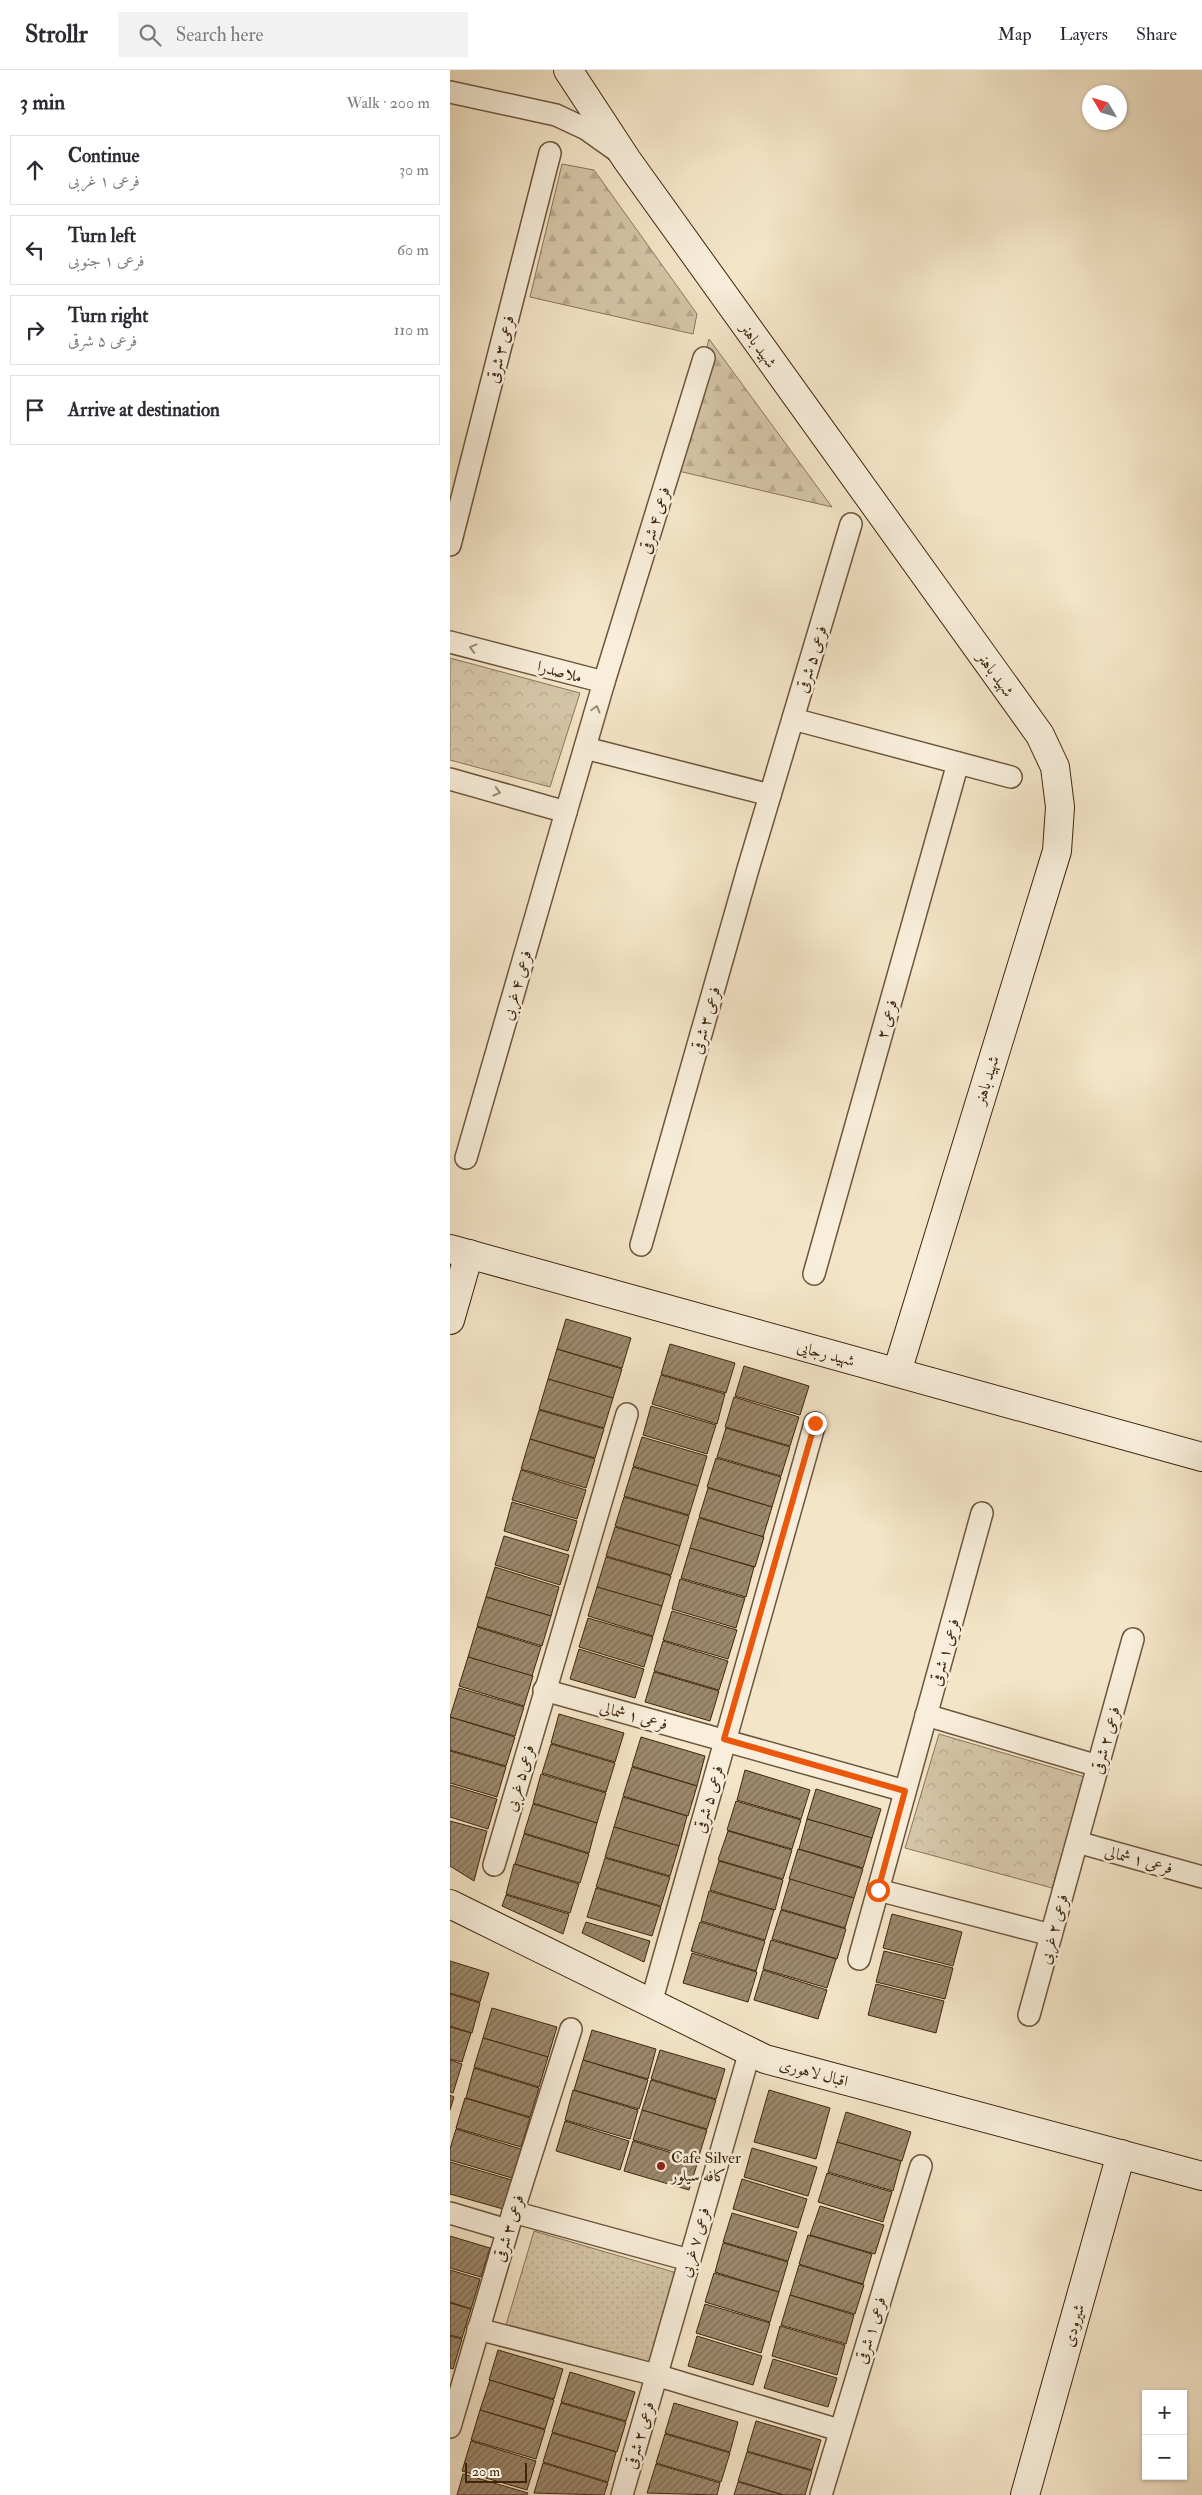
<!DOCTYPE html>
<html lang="en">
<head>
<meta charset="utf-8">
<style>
	body { margin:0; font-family:"IM FELL Double Pica",Amiri,serif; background:#f2f2f3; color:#2b2b33 }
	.controls { position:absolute; right:15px; bottom:15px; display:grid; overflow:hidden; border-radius:0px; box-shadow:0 1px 4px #0004 }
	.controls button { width:45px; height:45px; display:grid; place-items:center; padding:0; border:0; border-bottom:1px solid #e1e1e2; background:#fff; color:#2b2b33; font:25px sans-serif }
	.compass { position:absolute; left:632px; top:15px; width:45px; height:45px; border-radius:50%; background:#fff; box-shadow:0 1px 4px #0004; rotate:308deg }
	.scale { position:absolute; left:15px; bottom:12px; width:62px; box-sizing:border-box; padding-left:5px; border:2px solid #3f260c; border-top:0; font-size:14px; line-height:18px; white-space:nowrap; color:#3f260c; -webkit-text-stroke:4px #f8eedb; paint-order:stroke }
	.stop { position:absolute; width:15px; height:15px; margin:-11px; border:4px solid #ea580c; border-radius:50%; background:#fff }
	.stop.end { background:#ea580c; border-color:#fff; box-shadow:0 1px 5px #0008 }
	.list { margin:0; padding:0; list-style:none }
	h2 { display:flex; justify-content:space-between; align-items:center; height:65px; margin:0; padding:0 20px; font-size:21px }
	h2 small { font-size:16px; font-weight:400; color:#7c7c81 }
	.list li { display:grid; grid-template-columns:32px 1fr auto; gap:15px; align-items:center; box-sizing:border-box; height:70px; margin:0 10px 10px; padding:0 10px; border:1px solid #e1e1e2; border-radius:0px }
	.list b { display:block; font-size:19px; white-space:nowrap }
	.list p { margin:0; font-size:16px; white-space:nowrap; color:#7c7c81 }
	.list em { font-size:16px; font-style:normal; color:#7c7c81 }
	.icon { flex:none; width:28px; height:28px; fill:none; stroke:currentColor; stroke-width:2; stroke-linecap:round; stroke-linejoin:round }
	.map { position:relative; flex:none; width:752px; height:2425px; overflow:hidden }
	header { display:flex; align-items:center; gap:30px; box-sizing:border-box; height:70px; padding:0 25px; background:#fff; border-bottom:1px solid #e1e1e2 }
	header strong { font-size:24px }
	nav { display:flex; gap:28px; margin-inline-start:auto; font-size:18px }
	.search { width:350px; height:45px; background:#f2f2f3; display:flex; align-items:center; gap:12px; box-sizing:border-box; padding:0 18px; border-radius:0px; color:#7c7c81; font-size:19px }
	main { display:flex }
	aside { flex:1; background:#fff }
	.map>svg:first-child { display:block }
	.grass { fill:url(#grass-dots); stroke:#8a765a }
	.forest { fill:url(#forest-firs); stroke:#8a765a }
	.park { fill:url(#park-crowns); stroke:#8a765a }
	.building { fill:url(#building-hatch); stroke:#3f260c }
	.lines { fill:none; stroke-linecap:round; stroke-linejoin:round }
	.street-casing { stroke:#6c563b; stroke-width:24 }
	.secondary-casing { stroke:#3f260c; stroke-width:30 }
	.street { stroke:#f8eedb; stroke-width:21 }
	.secondary { stroke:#f8eedb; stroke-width:28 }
	.oneway { stroke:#9c8a74 }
	.route { stroke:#ea580c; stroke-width:6 }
	.poi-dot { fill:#8f2418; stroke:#f8eedb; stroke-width:2 }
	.labels { text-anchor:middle; stroke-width:5; stroke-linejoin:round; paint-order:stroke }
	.street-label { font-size:16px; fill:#3f260c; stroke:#f8eedb }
	.poi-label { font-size:16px; fill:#3f260c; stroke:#f8eedb; text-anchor:start }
</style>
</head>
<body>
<header>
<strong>Strollr</strong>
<div class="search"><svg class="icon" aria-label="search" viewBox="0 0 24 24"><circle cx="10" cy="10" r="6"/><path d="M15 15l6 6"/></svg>Search here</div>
<nav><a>Map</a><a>Layers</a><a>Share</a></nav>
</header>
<main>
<aside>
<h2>3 min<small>Walk · 200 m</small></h2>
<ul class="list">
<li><svg class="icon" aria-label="ahead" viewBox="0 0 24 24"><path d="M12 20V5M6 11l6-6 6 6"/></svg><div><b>Continue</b><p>فرعی ۱ غربی</p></div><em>30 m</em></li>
<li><svg class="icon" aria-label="left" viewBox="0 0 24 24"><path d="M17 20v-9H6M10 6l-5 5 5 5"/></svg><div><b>Turn left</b><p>فرعی ۱ جنوبی</p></div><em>60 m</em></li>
<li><svg class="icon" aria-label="right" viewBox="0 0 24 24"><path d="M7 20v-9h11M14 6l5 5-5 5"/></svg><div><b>Turn right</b><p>فرعی ۵ شرقی</p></div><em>110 m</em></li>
<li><svg class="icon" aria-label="arrive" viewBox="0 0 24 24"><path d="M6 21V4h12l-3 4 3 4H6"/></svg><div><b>Arrive at destination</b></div></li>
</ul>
</aside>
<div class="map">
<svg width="752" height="2425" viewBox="0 0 752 2425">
	<defs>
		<pattern id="grass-dots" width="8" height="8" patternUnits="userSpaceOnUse" patternTransform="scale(1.25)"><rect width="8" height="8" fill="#d5c5a8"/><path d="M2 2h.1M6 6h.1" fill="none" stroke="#b8a98f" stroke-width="1.8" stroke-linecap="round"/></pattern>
		<pattern id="forest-firs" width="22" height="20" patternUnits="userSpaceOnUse" patternTransform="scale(1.25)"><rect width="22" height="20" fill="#d5c5a8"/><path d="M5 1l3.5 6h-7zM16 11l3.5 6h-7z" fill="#b8a98f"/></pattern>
		<pattern id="park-crowns" width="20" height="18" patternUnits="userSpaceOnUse" patternTransform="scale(1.25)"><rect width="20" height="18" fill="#d5c5a8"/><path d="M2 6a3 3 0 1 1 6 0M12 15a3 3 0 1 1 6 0" fill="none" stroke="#b8a98f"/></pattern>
		<pattern id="building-hatch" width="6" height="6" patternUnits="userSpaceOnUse" patternTransform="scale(1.25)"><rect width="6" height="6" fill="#9d896e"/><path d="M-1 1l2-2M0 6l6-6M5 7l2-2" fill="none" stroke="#817059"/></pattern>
	</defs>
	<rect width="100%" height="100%" fill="#f4e5c8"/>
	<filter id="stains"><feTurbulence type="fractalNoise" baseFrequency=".004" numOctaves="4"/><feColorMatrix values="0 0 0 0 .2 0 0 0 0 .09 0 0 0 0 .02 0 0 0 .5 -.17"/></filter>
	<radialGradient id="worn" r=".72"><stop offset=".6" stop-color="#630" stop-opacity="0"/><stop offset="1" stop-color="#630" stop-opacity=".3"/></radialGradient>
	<path class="grass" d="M84 2161 227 2203 200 2297 56 2255Z"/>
	<g class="forest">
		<path d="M112 94 144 100 247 244 243 264 80 227Z"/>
		<path d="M259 269 382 437 224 400Z"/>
	</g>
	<g class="park">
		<path d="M0 588 130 623 100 717 0 690Z"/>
		<path d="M489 1664 635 1707 602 1818 455 1778Z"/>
	</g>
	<g class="building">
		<path d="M116 1249 181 1268 172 1298 107 1279Z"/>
		<path d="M220 1274 285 1293 276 1323 211 1304Z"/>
		<path d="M107 1279 172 1299 163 1328 98 1309Z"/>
		<path d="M294 1296 359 1316 350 1345 285 1326Z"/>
		<path d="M211 1305 275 1324 267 1354 202 1334Z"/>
		<path d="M98 1309 163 1328 154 1358 89 1339Z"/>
		<path d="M284 1327 349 1347 340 1376 275 1357Z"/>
		<path d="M201 1336 266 1355 257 1384 193 1365Z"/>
		<path d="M89 1340 154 1359 145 1388 80 1369Z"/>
		<path d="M276 1358 340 1377 331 1406 267 1387Z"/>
		<path d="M192 1367 257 1386 248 1416 183 1396Z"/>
		<path d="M80 1369 145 1389 136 1418 71 1399Z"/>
		<path d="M266 1388 331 1407 322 1437 257 1417Z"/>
		<path d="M183 1397 248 1416 239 1445 174 1426Z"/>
		<path d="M71 1400 136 1420 127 1449 62 1430Z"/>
		<path d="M258 1418 322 1437 313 1467 249 1447Z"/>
		<path d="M174 1427 239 1446 230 1476 165 1456Z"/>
		<path d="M62 1432 127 1451 118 1481 54 1461Z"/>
		<path d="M249 1448 314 1467 305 1497 240 1478Z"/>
		<path d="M165 1457 230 1476 221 1505 156 1486Z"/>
		<path d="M54 1466 119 1485 110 1515 45 1495Z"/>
		<path d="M240 1478 304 1497 296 1527 231 1508Z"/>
		<path d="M156 1487 221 1506 212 1536 147 1517Z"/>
		<path d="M45 1497 109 1517 101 1546 36 1527Z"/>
		<path d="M230 1509 295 1528 286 1558 222 1539Z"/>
		<path d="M147 1517 212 1536 203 1566 138 1546Z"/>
		<path d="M36 1527 101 1546 92 1576 27 1556Z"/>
		<path d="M222 1541 287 1560 278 1589 213 1570Z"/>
		<path d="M138 1548 203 1567 194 1597 129 1577Z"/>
		<path d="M27 1557 91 1577 82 1606 18 1587Z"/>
		<path d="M213 1571 278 1591 269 1620 204 1601Z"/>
		<path d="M129 1579 194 1599 185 1628 120 1609Z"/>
		<path d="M18 1587 83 1606 74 1636 9 1616Z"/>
		<path d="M204 1602 269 1621 260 1651 195 1632Z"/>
		<path d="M9 1618 74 1637 65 1666 0 1647Z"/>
		<path d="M109 1644 174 1663 165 1692 101 1673Z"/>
		<path d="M0 1647 65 1667 56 1696 0 1680Z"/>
		<path d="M191 1667 255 1686 247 1716 182 1696Z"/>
		<path d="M101 1674 165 1693 156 1722 92 1703Z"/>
		<path d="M0 1681 56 1697 47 1727 0 1713Z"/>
		<path d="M182 1697 247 1716 238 1746 173 1726Z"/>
		<path d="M295 1700 360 1720 351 1749 287 1730Z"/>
		<path d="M91 1704 156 1723 147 1753 83 1733Z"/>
		<path d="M0 1715 47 1729 38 1759 0 1747Z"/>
		<path d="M366 1719 431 1739 422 1768 357 1749Z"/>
		<path d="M173 1727 237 1746 229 1776 164 1757Z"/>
		<path d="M286 1731 351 1750 342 1779 277 1760Z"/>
		<path d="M83 1734 147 1753 139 1783 74 1763Z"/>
		<path d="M357 1749 422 1768 413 1798 349 1779Z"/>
		<path d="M0 1751 37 1761 24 1811 0 1796Z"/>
		<path d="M164 1757 229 1776 220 1806 155 1787Z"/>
		<path d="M278 1761 342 1780 333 1809 268 1790Z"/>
		<path d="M74 1764 139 1784 130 1813 65 1794Z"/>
		<path d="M348 1779 413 1799 404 1828 339 1809Z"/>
		<path d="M155 1788 220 1807 211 1836 146 1817Z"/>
		<path d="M269 1791 333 1810 325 1840 260 1820Z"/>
		<path d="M64 1794 129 1814 120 1843 56 1824Z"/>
		<path d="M340 1809 404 1828 395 1858 331 1839Z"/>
		<path d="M146 1818 211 1837 202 1866 137 1847Z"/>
		<path d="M259 1821 324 1840 315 1870 251 1851Z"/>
		<path d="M56 1825 119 1844 113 1864 52 1836Z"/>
		<path d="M331 1840 396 1859 387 1889 322 1869Z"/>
		<path d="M442 1844 512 1862 503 1896 433 1878Z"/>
		<path d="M136 1852 200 1871 194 1892 132 1863Z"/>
		<path d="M250 1852 315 1871 306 1901 241 1881Z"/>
		<path d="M321 1870 386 1889 377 1918 313 1899Z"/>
		<path d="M434 1881 503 1898 495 1929 426 1912Z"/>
		<path d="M242 1883 307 1902 298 1932 233 1913Z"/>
		<path d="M0 1891 39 1903 30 1932 0 1923Z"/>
		<path d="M313 1900 377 1920 368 1949 304 1930Z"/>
		<path d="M426 1914 494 1931 486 1963 418 1945Z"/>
		<path d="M0 1924 30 1933 22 1963 0 1956Z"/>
		<path d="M42 1938 107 1957 98 1987 33 1968Z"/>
		<path d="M0 1957 21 1963 12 1992 0 1989Z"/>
		<path d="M142 1960 206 1979 198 2009 133 1990Z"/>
		<path d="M33 1968 98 1987 89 2017 24 1997Z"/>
		<path d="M210 1980 275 1999 266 2029 201 2009Z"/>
		<path d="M0 1990 12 1994 3 2023 0 2022Z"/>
		<path d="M133 1990 198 2010 189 2039 124 2020Z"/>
		<path d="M24 1998 89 2018 80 2047 16 2028Z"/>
		<path d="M201 2010 266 2030 257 2059 192 2040Z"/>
		<path d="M123 2020 188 2040 180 2069 115 2050Z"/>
		<path d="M319 2020 380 2038 366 2089 304 2072Z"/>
		<path d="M0 2025 4 2027 0 2040Z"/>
		<path d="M15 2028 80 2048 71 2077 6 2058Z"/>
		<path d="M192 2040 257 2060 248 2089 183 2070Z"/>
		<path d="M396 2042 461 2062 452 2091 387 2072Z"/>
		<path d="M115 2051 179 2071 170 2100 106 2081Z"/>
		<path d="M6 2059 71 2079 62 2108 0 2090V2079Z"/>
		<path d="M183 2071 248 2091 239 2120 174 2101Z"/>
		<path d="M387 2072 451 2091 443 2121 378 2102Z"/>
		<path d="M302 2078 367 2097 358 2126 294 2107Z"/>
		<path d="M0 2092 62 2110 53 2139 0 2124Z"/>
		<path d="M377 2103 442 2122 433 2152 368 2132Z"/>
		<path d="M292 2109 357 2129 348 2158 283 2139Z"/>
		<path d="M370 2136 434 2155 425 2184 360 2165Z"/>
		<path d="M282 2143 347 2162 338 2191 273 2172Z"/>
		<path d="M358 2165 422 2184 413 2214 349 2194Z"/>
		<path d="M0 2166 40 2178 31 2207 0 2198Z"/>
		<path d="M273 2173 338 2192 329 2222 265 2202Z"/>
		<path d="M349 2195 414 2215 405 2244 340 2225Z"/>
		<path d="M0 2200 30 2209 21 2239 0 2232Z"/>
		<path d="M264 2203 329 2222 320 2252 255 2232Z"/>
		<path d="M340 2225 404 2245 396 2274 331 2255Z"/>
		<path d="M0 2233 21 2239 12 2268 0 2265Z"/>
		<path d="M255 2234 320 2253 311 2283 246 2263Z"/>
		<path d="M330 2256 395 2275 387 2305 322 2286Z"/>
		<path d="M0 2266 12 2269 3 2299 0 2298Z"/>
		<path d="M247 2266 312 2286 303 2315 238 2296Z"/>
		<path d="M48 2280 113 2299 104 2329 39 2310Z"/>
		<path d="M323 2289 387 2308 378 2337 314 2318Z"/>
		<path d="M120 2302 185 2322 176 2351 111 2332Z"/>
		<path d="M40 2310 104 2330 95 2359 30 2340Z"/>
		<path d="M111 2333 176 2352 167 2382 102 2362Z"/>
		<path d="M224 2333 288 2352 280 2382 215 2363Z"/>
		<path d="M30 2340 95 2360 86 2389 21 2370Z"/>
		<path d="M306 2351 371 2370 362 2400 297 2381Z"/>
		<path d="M102 2363 166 2382 158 2412 93 2392Z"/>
		<path d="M215 2364 280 2383 271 2412 206 2393Z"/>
		<path d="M21 2371 86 2391 77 2420 12 2401Z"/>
		<path d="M297 2382 362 2401 355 2425H334L288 2411Z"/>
		<path d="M93 2393 158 2413 154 2425 84 2423Z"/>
		<path d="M206 2394 270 2413 267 2425 197 2423Z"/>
		<path d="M13 2404 78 2423 77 2425H7Z"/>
		<path d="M288 2412 333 2425H284Z"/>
	</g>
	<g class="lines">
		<g class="street-casing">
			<g id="street">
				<path d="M0 22 106 45 136 59 167 81"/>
				<path d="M0 475 100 83"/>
				<path d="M0 572 154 612 116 742 0 709"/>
				<path d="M154 612 254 288"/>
				<path d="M343 649 561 707"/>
				<path d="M135 678 320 725"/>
				<path d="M16 1088 116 742"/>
				<path d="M191 1175 298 799 401 454"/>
				<path d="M364 1204 508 693"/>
				<path d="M94 1620 455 1721"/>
				<path d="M476 1645 648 1696"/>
				<path d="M627 1772 752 1807"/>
				<path d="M44 1795 177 1344"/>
				<path d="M428 1820 601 1865"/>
				<path d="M409 1889 532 1443"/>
				<path d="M201 1933 365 1353"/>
				<path d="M579 1945 683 1569"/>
				<path d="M63 2142 239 2190"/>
				<path d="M0 2143 57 2160"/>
				<path d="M28 2259 206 2305 389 2360"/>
				<path d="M0 2357 63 2142 121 1959"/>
				<path d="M172 2425 300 1981"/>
				<path d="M371 2425 471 2096"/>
			</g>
		</g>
		<g class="secondary-casing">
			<g id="secondary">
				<path d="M118 0 177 90 590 665 605 697 610 737 607 781 447 1302"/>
				<path d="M0 1179 752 1387"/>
				<path d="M0 1250 19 1184"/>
				<path d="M0 1834 315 1989 752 2106"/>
				<path d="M575 2425 671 2084"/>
			</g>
		</g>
		<use href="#street" class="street"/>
		<use href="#secondary" class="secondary"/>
	</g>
	<defs><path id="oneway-chevron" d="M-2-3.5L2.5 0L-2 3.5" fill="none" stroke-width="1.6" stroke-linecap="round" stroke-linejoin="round" transform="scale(1.25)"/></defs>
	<g class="oneway">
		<use href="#oneway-chevron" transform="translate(23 578) rotate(-165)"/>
		<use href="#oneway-chevron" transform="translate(146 639) rotate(-74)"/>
		<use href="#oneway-chevron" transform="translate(47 722) rotate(16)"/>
	</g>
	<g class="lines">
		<path class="route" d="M365 1353 274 1669 455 1721 428 1820"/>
	</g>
	<circle class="poi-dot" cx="211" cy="2096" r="5"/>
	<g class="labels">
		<g class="street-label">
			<text transform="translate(309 275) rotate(55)" y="6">شهید باهنر</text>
			<text transform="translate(50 279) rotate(-76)" y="6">فرعی ۳ شرقی</text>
			<text transform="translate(204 450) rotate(-73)" y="6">فرعی ۴ شرقی</text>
			<text transform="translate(361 589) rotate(-73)" y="6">فرعی ۵ شرقی</text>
			<text transform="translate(110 601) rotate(15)" y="6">ملاصدرا</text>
			<text transform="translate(546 604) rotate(54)" y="6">شهید باهنر</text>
			<text transform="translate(66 915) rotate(-74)" y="6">فرعی ۴ غربی</text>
			<text transform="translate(436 949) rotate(-74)" y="6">فرعی ۲</text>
			<text transform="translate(255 950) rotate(-74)" y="6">فرعی ۳ شرقی</text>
			<text transform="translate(536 1010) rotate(-73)" y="6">شهید باهنر</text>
			<text transform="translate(376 1283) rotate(15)" y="6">شهید رجایی</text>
			<text transform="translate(494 1582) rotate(-74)" y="6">فرعی ۱ شرقی</text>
			<text transform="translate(184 1645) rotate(15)" y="6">فرعی ۱ شمالی</text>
			<text transform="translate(655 1670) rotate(-75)" y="6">فرعی ۲ شرقی</text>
			<text transform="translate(69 1708) rotate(-74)" y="6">فرعی۵ غربی</text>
			<text transform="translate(258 1729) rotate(-74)" y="6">فرعی ۵ شرقی</text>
			<text transform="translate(689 1789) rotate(15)" y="6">فرعی ۱ شمالی</text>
			<text transform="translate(603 1859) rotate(-75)" y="6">فرعی ۲ غربی</text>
			<text transform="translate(364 2002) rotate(15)" y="6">اقبال لاهوری</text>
			<text transform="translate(58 2158) rotate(-73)" y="6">فرعی ۳ شرقی</text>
			<text transform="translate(244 2172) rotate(-74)" y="6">فرعی ۷ غربی</text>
			<text transform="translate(623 2255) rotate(-74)" y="6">شیرودی</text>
			<text transform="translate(420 2260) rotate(-73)" y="6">فرعی ۱ شرقی</text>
			<text transform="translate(189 2365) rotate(-74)" y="6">فرعی ۲ شرقی</text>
		</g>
		<g class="poi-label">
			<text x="221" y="2093">Cafe Silver<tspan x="221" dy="18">کافه سیلور</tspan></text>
		</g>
	</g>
	<rect width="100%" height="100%" filter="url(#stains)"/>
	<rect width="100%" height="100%" fill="url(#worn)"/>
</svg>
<div class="controls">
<button>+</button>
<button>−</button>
</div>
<svg class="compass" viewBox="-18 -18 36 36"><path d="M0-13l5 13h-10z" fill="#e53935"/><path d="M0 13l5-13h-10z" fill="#7c7c81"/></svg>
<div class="scale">20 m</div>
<div class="stop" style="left:428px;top:1820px"></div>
<div class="stop end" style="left:365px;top:1353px"></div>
</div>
</main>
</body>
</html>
